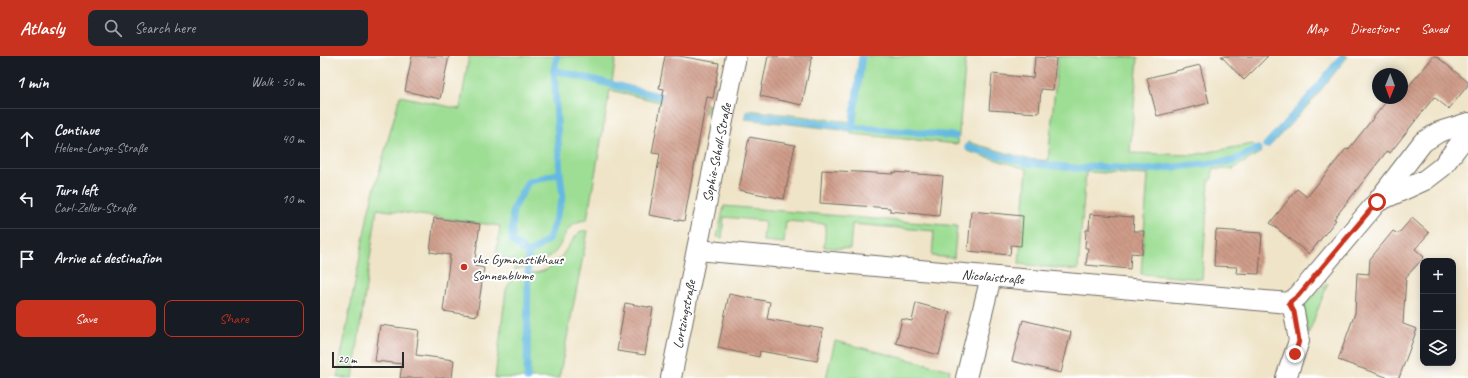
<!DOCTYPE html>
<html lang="en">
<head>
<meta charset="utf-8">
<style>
	body { margin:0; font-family:Caveat,sans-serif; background:#20242c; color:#f1f3f6 }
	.controls { position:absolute; right:12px; bottom:12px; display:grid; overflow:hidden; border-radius:8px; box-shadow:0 2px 10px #0003 }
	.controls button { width:36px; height:36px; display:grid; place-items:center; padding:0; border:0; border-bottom:1px solid #363941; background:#171b24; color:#f1f3f6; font:20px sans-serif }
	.compass { position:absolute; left:1052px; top:12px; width:36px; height:36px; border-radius:50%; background:#171b24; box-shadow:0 2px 10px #0003; rotate:181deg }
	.scale { position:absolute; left:12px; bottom:10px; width:72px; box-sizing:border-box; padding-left:4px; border:2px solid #2b2b2b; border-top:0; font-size:11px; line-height:14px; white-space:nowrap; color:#2b2b2b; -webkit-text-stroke:3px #fff; paint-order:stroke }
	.stop { position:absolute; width:12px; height:12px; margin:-9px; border:3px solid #c8321e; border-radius:50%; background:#fff }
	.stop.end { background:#c8321e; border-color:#fff; box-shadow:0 1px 4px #0008 }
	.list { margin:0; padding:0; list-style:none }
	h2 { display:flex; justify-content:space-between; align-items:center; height:52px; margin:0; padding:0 16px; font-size:17px }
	h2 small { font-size:13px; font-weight:400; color:#9ea1a6 }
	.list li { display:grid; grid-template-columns:26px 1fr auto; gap:12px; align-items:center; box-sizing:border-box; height:60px; padding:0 16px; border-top:1px solid #363941 }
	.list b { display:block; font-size:15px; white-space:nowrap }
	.list p { margin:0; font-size:13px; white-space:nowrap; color:#9ea1a6 }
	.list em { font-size:13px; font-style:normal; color:#9ea1a6 }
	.actions { display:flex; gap:8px; padding:12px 16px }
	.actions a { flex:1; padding:9px 0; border:1px solid #c8321e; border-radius:8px; text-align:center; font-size:14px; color:#c8321e }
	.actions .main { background:#c8321e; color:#fff }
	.icon { flex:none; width:22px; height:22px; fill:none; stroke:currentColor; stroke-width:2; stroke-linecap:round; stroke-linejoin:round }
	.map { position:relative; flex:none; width:1148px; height:322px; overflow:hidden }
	header { display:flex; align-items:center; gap:24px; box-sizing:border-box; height:56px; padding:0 20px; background:#c8321e; color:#fff }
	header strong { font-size:19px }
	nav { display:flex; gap:22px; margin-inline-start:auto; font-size:14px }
	.search { width:280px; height:36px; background:#20242c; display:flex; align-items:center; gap:10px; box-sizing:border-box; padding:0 14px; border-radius:8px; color:#9ea1a6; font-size:15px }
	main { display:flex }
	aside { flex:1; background:#171b24 }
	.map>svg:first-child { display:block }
	.grass { fill:#9ede94; stroke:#648460 }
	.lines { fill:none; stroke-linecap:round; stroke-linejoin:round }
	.stream { stroke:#65b9e1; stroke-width:7 }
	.building { fill:url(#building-back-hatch) }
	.street-casing { stroke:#706c62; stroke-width:22 }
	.street { stroke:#fff; stroke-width:20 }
	.route { stroke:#c8321e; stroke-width:5 }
	.poi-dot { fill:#c8321e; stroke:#fff; stroke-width:1.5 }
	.labels { text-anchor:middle; stroke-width:4; stroke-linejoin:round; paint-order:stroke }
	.street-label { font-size:14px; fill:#2b2b2b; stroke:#fff }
	.poi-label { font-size:14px; fill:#2b2b2b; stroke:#fff; text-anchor:start }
</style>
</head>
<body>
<header>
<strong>Atlasly</strong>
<div class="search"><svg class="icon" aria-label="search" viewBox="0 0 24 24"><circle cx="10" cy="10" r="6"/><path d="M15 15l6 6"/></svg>Search here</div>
<nav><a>Map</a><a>Directions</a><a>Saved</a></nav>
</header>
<main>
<aside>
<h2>1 min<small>Walk · 50 m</small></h2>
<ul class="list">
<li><svg class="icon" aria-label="ahead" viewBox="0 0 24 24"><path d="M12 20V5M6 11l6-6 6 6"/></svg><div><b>Continue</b><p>Helene-Lange-Straße</p></div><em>40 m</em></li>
<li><svg class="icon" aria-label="left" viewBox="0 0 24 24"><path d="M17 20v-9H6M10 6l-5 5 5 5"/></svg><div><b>Turn left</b><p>Carl-Zeller-Straße</p></div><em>10 m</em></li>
<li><svg class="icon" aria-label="arrive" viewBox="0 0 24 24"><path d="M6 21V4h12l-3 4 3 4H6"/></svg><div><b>Arrive at destination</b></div></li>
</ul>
<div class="actions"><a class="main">Save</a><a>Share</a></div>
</aside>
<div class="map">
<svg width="1148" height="322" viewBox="0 0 1148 322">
	<defs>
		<pattern id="building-back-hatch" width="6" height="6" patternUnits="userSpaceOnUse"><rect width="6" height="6" fill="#cf9c89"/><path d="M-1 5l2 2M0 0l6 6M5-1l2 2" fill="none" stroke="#a87f70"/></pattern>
	</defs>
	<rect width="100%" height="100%" fill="#fff"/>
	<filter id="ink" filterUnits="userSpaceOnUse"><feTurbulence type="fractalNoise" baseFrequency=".025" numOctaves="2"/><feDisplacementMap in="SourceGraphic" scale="8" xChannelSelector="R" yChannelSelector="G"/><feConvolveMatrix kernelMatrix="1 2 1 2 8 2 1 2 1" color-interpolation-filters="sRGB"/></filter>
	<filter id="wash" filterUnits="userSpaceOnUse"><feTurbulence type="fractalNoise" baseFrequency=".012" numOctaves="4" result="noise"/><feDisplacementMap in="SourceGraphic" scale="16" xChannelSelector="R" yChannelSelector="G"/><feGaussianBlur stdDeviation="0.9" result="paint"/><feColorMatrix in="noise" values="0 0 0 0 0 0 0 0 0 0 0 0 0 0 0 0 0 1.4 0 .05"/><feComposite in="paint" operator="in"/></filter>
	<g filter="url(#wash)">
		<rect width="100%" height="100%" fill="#efe4c8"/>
		<g class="grass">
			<path d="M149 0H296L292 26 389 49 386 57 290 34 267 164C243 165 246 187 232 199 221 209 208 210 195 214V204L176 201 180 170 57 153 33 322H17L49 153 80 40 140 53Z"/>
			<path d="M542 0H646L638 88 531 78V75L425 63 427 54 532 66Z"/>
			<path d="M738 0 818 1 810 97 873 99 933 88 941 96 913 113H893L892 123 889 124 882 223 821 218 828 119 766 116 758 214 699 208 707 113 647 95 648 86 708 103 728 105Z"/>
			<path d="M1019 0H1028L992 45 948 92 945 86 992 34Z"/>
			<path d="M404 150 637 170 634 202 612 200 614 175 532 168 530 193 504 191 506 168 466 165 464 187 443 185 445 165 404 161 402 182 397 181Z"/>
			<path d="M261 175H268L267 180 239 322H175L186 234C193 214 211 221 228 213 242 206 248 186 261 175Z"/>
			<path d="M1008 227 988 279 983 248Z"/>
			<path d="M515 285 630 314 628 322H506Z"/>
		</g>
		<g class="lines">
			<g class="stream">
				<path d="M234 14 350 43"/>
				<path d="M429 59 532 71 635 80"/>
				<path d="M532 71 542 0"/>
				<path d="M946 89 989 42 1023 0"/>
				<path d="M648 91 708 107 764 113 770 110 826 114 913 105 938 93"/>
				<path d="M208 198 192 184 193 154 208 126 240 117"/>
				<path d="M207 322 208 198 229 183 243 141 240 117 234 14 237 0"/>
			</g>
		</g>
		<g id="blocks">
			<g class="building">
				<path d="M92 0H129L120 43 85 35Z"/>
				<path d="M345 0H359L399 7 393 42 387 41 364 165 329 159 340 98 332 97 344 33 339 32Z"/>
				<path d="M448 0H492L482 49 440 40Z"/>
				<path d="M901 0H948L924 24Z"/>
				<path d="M1114 0H1116L1148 26V29L1129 53 1114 41 1070 97 1067 95 1014 163 1016 164 989 198 950 167 977 133 987 141 1026 93 1028 94 1069 42H1082V38Z"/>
				<path d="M715 1 736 2 733 34 721 33 719 57 669 54 672 18 713 22Z"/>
				<path d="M880 9 889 47 837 60 827 22Z"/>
				<path d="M429 81 475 89 464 143 419 134Z"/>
				<path d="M502 114 573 118V116L623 120 619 160 570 155V152L500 147Z"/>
				<path d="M651 155 703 160 701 190 691 189 690 199 648 195Z"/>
				<path d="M770 158 814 161 813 175H824L822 198 811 197 810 213 766 209 768 192H765L766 174H769Z"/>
				<path d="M114 162 160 168 154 210 164 212 157 260 123 255 130 199 110 196Z"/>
				<path d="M1092 162 1109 177 1095 193 1104 201 1086 221 1083 268 1097 273 1079 322H1069L1018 304 1035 257 1037 217 1049 218 1050 203 1073 175 1078 178Z"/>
				<path d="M896 174 942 177 939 218 916 217 917 211 894 210Z"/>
				<path d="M409 238 450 246 447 263 503 273 497 305 440 295 439 301 398 292Z"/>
				<path d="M305 247 333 252 325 299 297 295Z"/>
				<path d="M596 247 630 256 619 299 576 287 582 263 592 265Z"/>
				<path d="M703 264 751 276 741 317 692 305Z"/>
				<path d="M60 269 99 274 96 299 134 304 132 322H80L82 308 55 305Z"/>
			</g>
		</g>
	</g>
	<g filter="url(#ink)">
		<use href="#blocks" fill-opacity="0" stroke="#706c62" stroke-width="1"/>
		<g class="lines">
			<g class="street-casing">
				<g id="street">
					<path d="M1059 145 1105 124 1122 111 1148 77"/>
					<path id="s1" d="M377 194 969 247"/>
					<path d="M969 247 978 240 1057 146 1103 86 1119 76 1148 67"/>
					<path id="s2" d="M351 322 416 0"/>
					<path d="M646 322 671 221"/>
					<path d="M966 322 979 285 974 256 969 247"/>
				</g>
			</g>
			<use href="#street" class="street"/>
		</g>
	</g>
	<g class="lines" filter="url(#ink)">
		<path class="route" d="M975 298 979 285 974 256 969 247 978 240 1057 146"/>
	</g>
	<circle class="poi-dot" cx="144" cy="211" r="4"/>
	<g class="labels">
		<g class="street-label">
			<text dy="5" stroke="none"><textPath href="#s2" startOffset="230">Sophie-Scholl-Straße</textPath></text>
			<text dy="5" stroke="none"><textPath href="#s1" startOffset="297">Nicolaistraße</textPath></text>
			<text dy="5" stroke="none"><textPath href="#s2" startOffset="65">Lortzingstraße</textPath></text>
		</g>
		<g class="poi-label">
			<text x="152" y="208">vhs Gymnastikhaus<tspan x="152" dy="16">Sonnenblume</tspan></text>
		</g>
	</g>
</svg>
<div class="controls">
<button>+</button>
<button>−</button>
<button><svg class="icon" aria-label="layers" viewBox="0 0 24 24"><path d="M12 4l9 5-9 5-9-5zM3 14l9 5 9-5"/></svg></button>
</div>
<svg class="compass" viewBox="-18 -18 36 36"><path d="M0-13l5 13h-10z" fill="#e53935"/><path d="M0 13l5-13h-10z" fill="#9ea1a6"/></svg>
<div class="scale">20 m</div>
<div class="stop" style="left:1057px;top:146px"></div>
<div class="stop end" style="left:975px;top:298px"></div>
</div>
</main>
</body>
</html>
